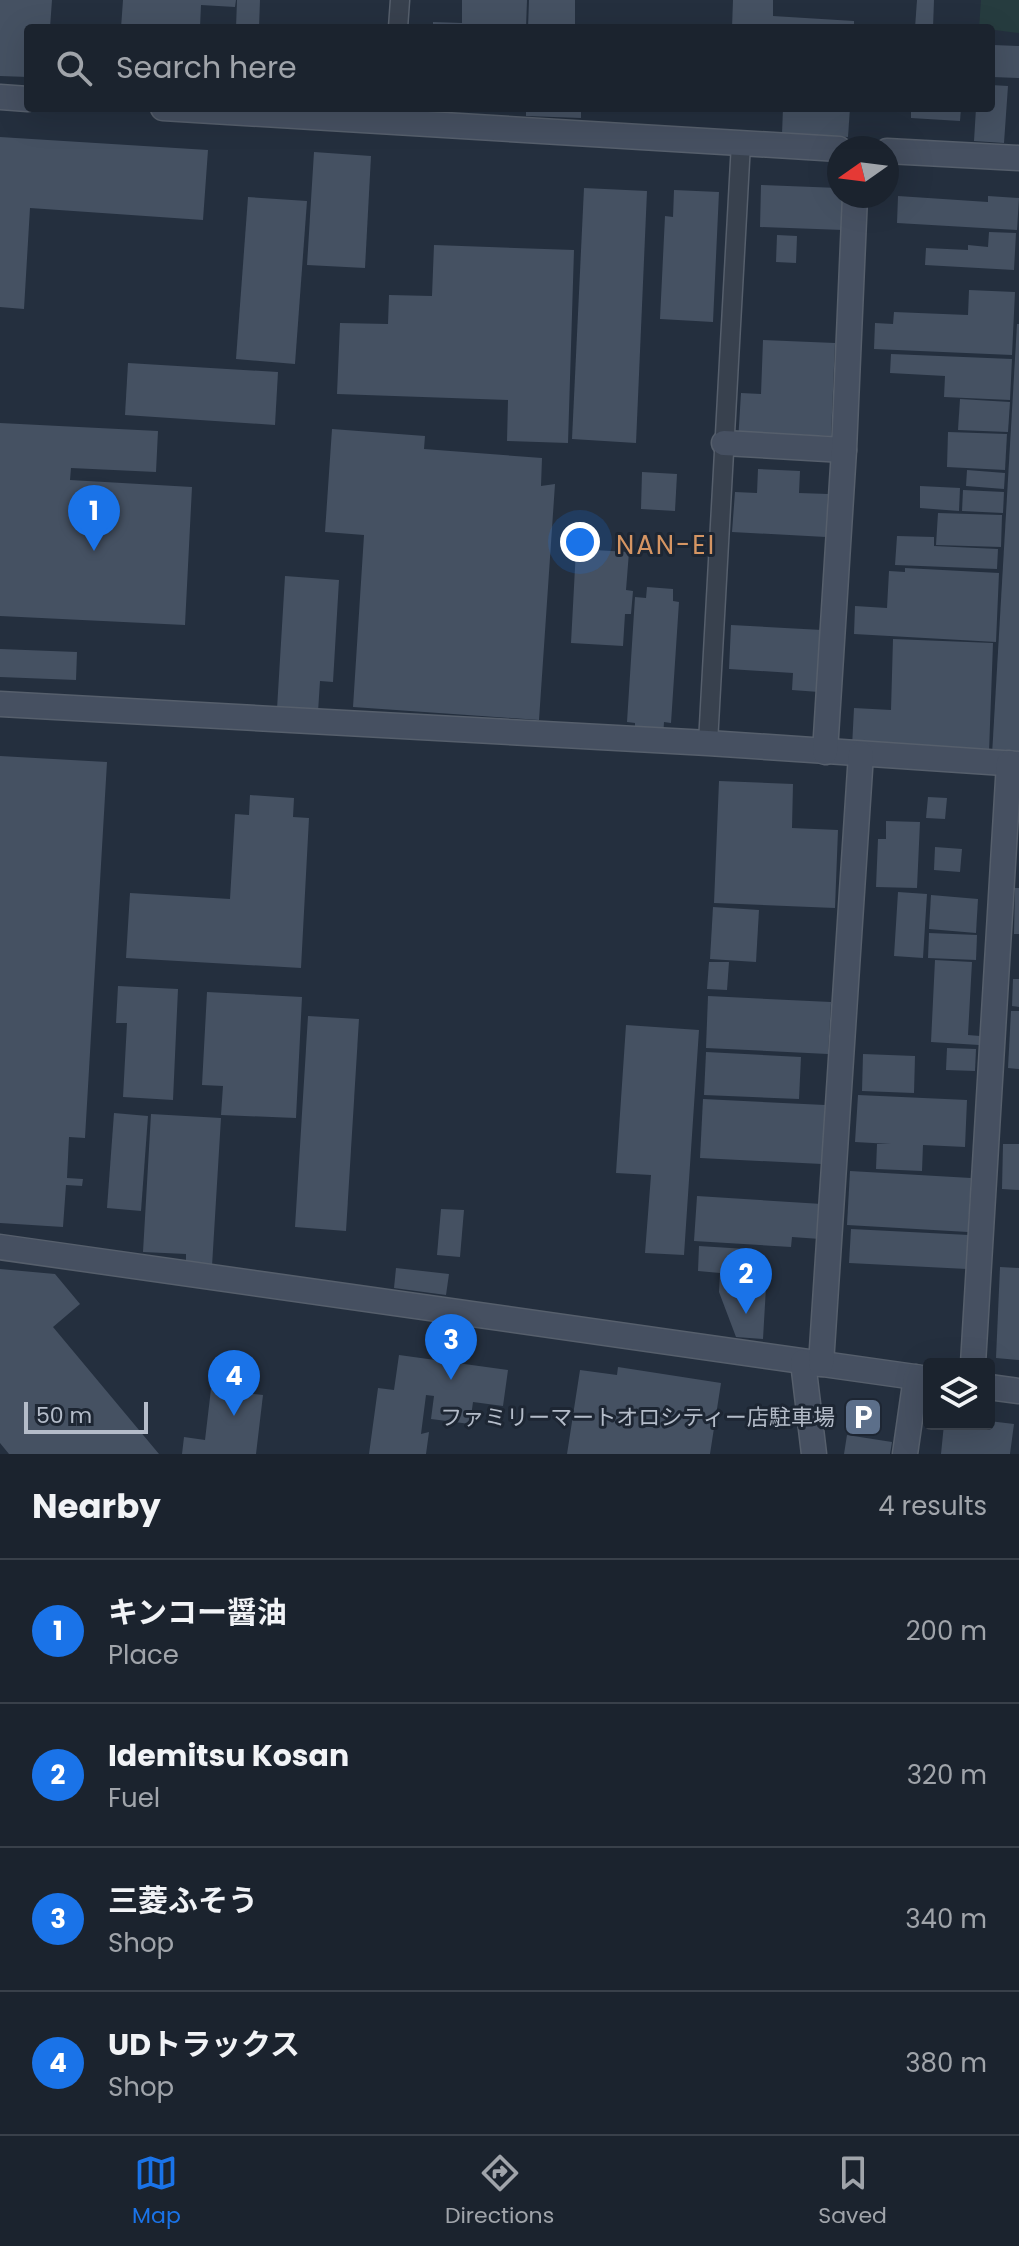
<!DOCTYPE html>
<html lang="en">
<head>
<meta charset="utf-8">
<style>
	body { margin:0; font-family:Poppins,"Noto Sans JP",sans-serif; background:#242b36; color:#f1f3f6 }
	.controls { position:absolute; right:24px; bottom:24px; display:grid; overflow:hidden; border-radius:8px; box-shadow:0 8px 32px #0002 }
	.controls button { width:72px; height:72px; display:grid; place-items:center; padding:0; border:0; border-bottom:2px solid #39404a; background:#1b232e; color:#f1f3f6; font:40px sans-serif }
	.compass { position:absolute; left:827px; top:136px; width:72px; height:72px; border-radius:50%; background:#1b232e; box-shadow:0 8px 32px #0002; rotate:256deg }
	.scale { position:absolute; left:24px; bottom:20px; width:124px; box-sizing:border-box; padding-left:8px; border:4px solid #b4bcc9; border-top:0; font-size:22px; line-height:28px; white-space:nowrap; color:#b4bcc9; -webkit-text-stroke:6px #1d2633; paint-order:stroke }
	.you { position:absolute; left:580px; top:542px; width:28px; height:28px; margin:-20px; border:6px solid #fff; border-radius:50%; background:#1a73e8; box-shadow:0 0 0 12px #1a73e833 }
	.badge { display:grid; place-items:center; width:52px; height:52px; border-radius:50%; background:#1a73e8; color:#fff; font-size:26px; font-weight:700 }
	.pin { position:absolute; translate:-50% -66px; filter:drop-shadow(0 2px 4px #0008) }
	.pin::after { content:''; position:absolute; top:42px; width:28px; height:24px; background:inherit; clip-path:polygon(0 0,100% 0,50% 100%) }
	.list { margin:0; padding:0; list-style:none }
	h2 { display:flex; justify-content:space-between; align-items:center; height:104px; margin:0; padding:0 32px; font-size:34px }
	h2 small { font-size:26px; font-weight:400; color:#a0a4aa }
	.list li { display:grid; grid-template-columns:52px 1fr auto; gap:24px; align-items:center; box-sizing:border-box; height:144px; padding:0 32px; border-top:2px solid #39404a }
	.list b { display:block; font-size:30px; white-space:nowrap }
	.list p { margin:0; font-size:26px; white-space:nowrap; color:#a0a4aa }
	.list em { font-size:26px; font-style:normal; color:#a0a4aa }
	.icon { flex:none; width:44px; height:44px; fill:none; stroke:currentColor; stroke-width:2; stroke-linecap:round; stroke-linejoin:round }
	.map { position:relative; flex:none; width:1019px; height:1454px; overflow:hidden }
	.search { position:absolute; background:#1b232e; box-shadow:0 8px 32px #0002; left:24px; right:24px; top:24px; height:88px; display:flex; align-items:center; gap:20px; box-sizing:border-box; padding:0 28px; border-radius:8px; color:#a0a4aa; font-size:30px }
	.sheet { height:680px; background:#1b232e }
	nav { display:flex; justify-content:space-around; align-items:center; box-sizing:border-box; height:112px; border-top:2px solid #39404a; background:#1b232e; font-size:22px; color:#a0a4aa }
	nav a { display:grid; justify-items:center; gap:4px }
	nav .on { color:#1a73e8 }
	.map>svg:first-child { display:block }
	.green { fill:#263c3f }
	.building { fill:#455162 }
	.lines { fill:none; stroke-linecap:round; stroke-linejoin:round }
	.street-casing { stroke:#565f6c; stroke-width:21 }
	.secondary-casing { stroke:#565f6c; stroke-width:27 }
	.street { stroke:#38414e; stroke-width:18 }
	.secondary { stroke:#465061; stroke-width:24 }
	.labels { text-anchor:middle; stroke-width:6; stroke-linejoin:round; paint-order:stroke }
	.poi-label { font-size:22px; fill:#b4bcc9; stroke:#1d2633; text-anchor:end }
	.quarter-label { font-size:26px; letter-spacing:2px; fill:#d59563; stroke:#1d2633 }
</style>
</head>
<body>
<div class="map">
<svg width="1019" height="1454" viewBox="0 0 1019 1454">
	<rect width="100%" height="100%" fill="#242f3e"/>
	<path class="green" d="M981 0H1019V33L979 28Z"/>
	<g class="building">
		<path d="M0 0H52L50 28H28V77L0 76Z"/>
		<path d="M123 0H236L235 7 201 5 200 28H121Z"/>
		<path d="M237 0H260L259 28H236Z"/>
		<path d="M462 0H527L526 28H433V22L462 23Z"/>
		<path d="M529 0H575V28H528Z"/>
		<path d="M733 0H773V16L854 21V28H732Z"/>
		<path d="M917 0H934L933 28H915Z"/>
		<path d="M993 45 1019 46V78L992 77Z"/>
		<path d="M991 85 1008 86 1004 143 974 141 976 108H991Z"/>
		<path d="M526 108H581V118L526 116Z"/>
		<path d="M783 108H850L848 137 782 134Z"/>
		<path d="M911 108H961L960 121 911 118Z"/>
		<path d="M0 137 208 150 203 220 30 208 24 309 0 307Z"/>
		<path d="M314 152 371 156 365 268 307 265Z"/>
		<path d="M761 185 839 188V196H844L843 230 760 227Z"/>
		<path d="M584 188 647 191 636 443 572 439Z"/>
		<path d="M674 190 719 192 713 322 660 319 665 216 673 217Z"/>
		<path d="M898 196 988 202V196L1019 198 1017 230 897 223Z"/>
		<path d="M248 197 307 201 295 364 236 359Z"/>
		<path d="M989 232 1016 233 1014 270 925 265 926 248 968 250V245L988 247Z"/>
		<path d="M777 235 797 236 796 263 776 262Z"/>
		<path d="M434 245 574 250 568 443 507 441 508 400 337 394 340 323 388 324 389 295 432 296Z"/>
		<path d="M969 290 1015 292 1012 355 874 349 875 323 893 324 894 312 968 315Z"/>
		<path d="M1017 324H1019V757L992 755Z"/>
		<path d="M763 340 835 343 831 436 786 434V444L738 442 741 393 761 394Z"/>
		<path d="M891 354 1012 359 1010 400 944 397 945 376 890 373Z"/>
		<path d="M128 363 278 372 275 425 125 415Z"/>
		<path d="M960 399 1010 402 1008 432 958 430Z"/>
		<path d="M0 423 158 431 156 472 71 468 70 480 192 487 185 625 0 616Z"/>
		<path d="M332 429 425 436 424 449 542 458 541 486 555 484 539 720 353 707 364 535 325 532Z"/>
		<path d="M948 432 1007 434 1005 470 947 467Z"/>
		<path d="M758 469 800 471 799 493 828 494 826 537 732 532 735 492 757 493Z"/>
		<path d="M967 470 1005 473 1004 489 966 486Z"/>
		<path d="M642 472 677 474 675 511 641 509Z"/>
		<path d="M920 486 960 488 959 511 920 508Z"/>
		<path d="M963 490 1004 492 1003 513 962 511Z"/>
		<path d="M938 513 1002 515 1001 547 936 545Z"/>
		<path d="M897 536 934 537V546L998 549 997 569 895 565Z"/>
		<path d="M576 549 629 552 626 590 633 591 631 614H625L623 646 571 643Z"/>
		<path d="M905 568 999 573 996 642 854 634 855 606 887 608 889 571 905 572Z"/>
		<path d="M285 576 339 580 333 682 320 681 318 712 277 709Z"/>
		<path d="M647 587 673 589V601L679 602 671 723 664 722 663 738 635 736V723L627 722 635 597 646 598Z"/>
		<path d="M731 625 822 630 819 692 792 690 793 673 729 669Z"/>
		<path d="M893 639 993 643 989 752 852 747 854 708 891 710Z"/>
		<path d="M0 649 77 652 76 680 0 677Z"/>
		<path d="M0 756 107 762 85 1138 69 1137 67 1178 83 1179 82 1186 66 1185 63 1227 0 1223Z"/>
		<path d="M719 781 793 784 792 828 838 830 835 908 714 903Z"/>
		<path d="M250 795 294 798 293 817 309 818 301 968 126 958 130 893 230 899 235 814 249 815Z"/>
		<path d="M928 797 947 798 945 819 926 818Z"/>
		<path d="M886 821 920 822 917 888 876 887 878 839H886Z"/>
		<path d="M935 847 962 849 960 872 934 870Z"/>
		<path d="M1015 888H1019V934H1014Z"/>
		<path d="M898 892 927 894 923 958 894 956Z"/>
		<path d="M931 895 978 899 976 933 929 929Z"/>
		<path d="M713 907 759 910 756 962 710 959Z"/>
		<path d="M929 933 977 935 976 960 928 958Z"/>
		<path d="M935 960 972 962 968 1035 980 1036 979 1045 931 1042Z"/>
		<path d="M709 962H729L727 990 707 989Z"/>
		<path d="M1013 979H1019V1007L1012 1006Z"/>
		<path d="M118 986 178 989 173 1100 123 1097 127 1023H116Z"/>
		<path d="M207 992 302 997 296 1118 221 1115 223 1086 202 1085Z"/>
		<path d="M708 996 831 1002 828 1054 706 1048Z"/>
		<path d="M1011 1011H1019V1069L1008 1068Z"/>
		<path d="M308 1016 359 1019 346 1231 295 1227Z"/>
		<path d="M626 1025 699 1030 684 1255 645 1253 651 1175 616 1173Z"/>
		<path d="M947 1048 976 1049 975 1071 946 1070Z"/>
		<path d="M706 1052 801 1057 799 1099 704 1095Z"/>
		<path d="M863 1054 915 1056 914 1093 862 1091Z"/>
		<path d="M858 1095 967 1100 965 1147 923 1145 922 1171 876 1169 877 1144H891L855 1142Z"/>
		<path d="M703 1099 825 1105 822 1164 700 1158Z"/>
		<path d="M114 1113 148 1116 141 1211 107 1208Z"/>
		<path d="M151 1114 221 1118 212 1266 186 1265V1254L143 1252Z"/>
		<path d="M1003 1144H1019V1190L1002 1189Z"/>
		<path d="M850 1171 971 1178 968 1232 847 1225Z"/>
		<path d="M697 1196 822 1204 820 1239 792 1237 791 1247 694 1241Z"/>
		<path d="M441 1209 464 1210 460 1257 437 1255Z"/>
		<path d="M851 1229 969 1235 967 1269 849 1263Z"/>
		<path d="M699 1246 746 1249 745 1269 754 1270 753 1286 766 1287 763 1339 736 1337 719 1292 720 1273 698 1271Z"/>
		<path d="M1000 1267 1019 1268V1360L996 1358Z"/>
		<path d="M396 1268 449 1274 446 1295 394 1288Z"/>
		<path d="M0 1269 55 1274 80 1304 53 1327 159 1454H9L0 1443Z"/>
		<path d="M399 1355 508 1370 503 1406 473 1402 470 1424 431 1419 434 1396 426 1395 421 1434 429 1432 426 1454H369L378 1388 394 1390Z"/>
		<path d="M618 1367 721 1383 710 1454H567L580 1370 617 1375Z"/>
		<path d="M211 1389 263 1395 256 1454H182L184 1437 205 1440Z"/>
		<path d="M989 1421 1014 1424 1010 1454H941L944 1424H989Z"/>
		<path d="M847 1435 892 1442 890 1454H844Z"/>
	</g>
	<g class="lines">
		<g class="street-casing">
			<g id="street">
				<path d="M398 28 400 0"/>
				<path d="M708 743 741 143"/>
			</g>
		</g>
		<g class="secondary-casing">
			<g id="secondary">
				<path d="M0 97 28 99"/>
				<path d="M163 108 839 149"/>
				<path d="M887 151 1019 158"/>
				<path d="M724 443 844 450"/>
				<path d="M0 704 708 743 1019 764"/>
				<path d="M825 752 844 450 855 196"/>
				<path d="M0 1247 929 1379"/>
				<path d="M803 1362 814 1454"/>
				<path d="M821 1364 861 754"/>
				<path d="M973 1364 1009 763"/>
				<path d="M989 1387 1019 1391"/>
				<path d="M905 1454 916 1377"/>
			</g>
		</g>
		<use href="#street" class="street"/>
		<use href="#secondary" class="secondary"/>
	</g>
	<defs>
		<g id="parking-square" transform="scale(2)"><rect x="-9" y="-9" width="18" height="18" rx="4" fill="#5c6f8a" stroke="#1d2633"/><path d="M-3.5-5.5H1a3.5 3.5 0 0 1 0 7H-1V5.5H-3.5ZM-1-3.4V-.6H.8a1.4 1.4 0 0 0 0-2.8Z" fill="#fff"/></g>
	</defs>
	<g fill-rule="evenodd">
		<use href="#parking-square" x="863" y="1417"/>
	</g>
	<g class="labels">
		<g class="poi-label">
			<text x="835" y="1425">ファミリーマートオロシティー店駐車場</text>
		</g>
		<g class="quarter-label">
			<text x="666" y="554">NAN-EI</text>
		</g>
	</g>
</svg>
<div class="controls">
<button><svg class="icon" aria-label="layers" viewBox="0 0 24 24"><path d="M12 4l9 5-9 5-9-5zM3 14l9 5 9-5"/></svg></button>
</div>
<svg class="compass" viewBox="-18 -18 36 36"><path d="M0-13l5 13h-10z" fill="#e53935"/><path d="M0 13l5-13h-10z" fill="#a0a4aa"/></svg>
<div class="scale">50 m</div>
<div class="you"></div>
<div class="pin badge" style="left:94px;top:551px">1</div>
<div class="pin badge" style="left:746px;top:1314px">2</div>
<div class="pin badge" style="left:451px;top:1380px">3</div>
<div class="pin badge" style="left:234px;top:1416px">4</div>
<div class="search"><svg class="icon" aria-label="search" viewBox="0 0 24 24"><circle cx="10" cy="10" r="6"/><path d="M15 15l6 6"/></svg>Search here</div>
</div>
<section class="sheet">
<h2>Nearby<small>4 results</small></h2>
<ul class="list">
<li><span class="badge">1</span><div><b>キンコー醤油</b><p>Place</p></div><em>200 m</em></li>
<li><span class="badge">2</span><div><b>Idemitsu Kosan</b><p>Fuel</p></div><em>320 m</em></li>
<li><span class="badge">3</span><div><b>三菱ふそう</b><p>Shop</p></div><em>340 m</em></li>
<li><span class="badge">4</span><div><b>UDトラックス</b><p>Shop</p></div><em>380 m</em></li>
</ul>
</section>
<nav>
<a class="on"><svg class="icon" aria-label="map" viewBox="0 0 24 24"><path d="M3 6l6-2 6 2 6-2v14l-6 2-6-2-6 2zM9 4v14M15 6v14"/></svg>Map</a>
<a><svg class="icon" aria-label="directions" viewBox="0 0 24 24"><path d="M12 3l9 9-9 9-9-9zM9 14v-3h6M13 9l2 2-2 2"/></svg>Directions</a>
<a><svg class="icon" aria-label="saved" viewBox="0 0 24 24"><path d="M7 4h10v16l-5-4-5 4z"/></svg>Saved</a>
</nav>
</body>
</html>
